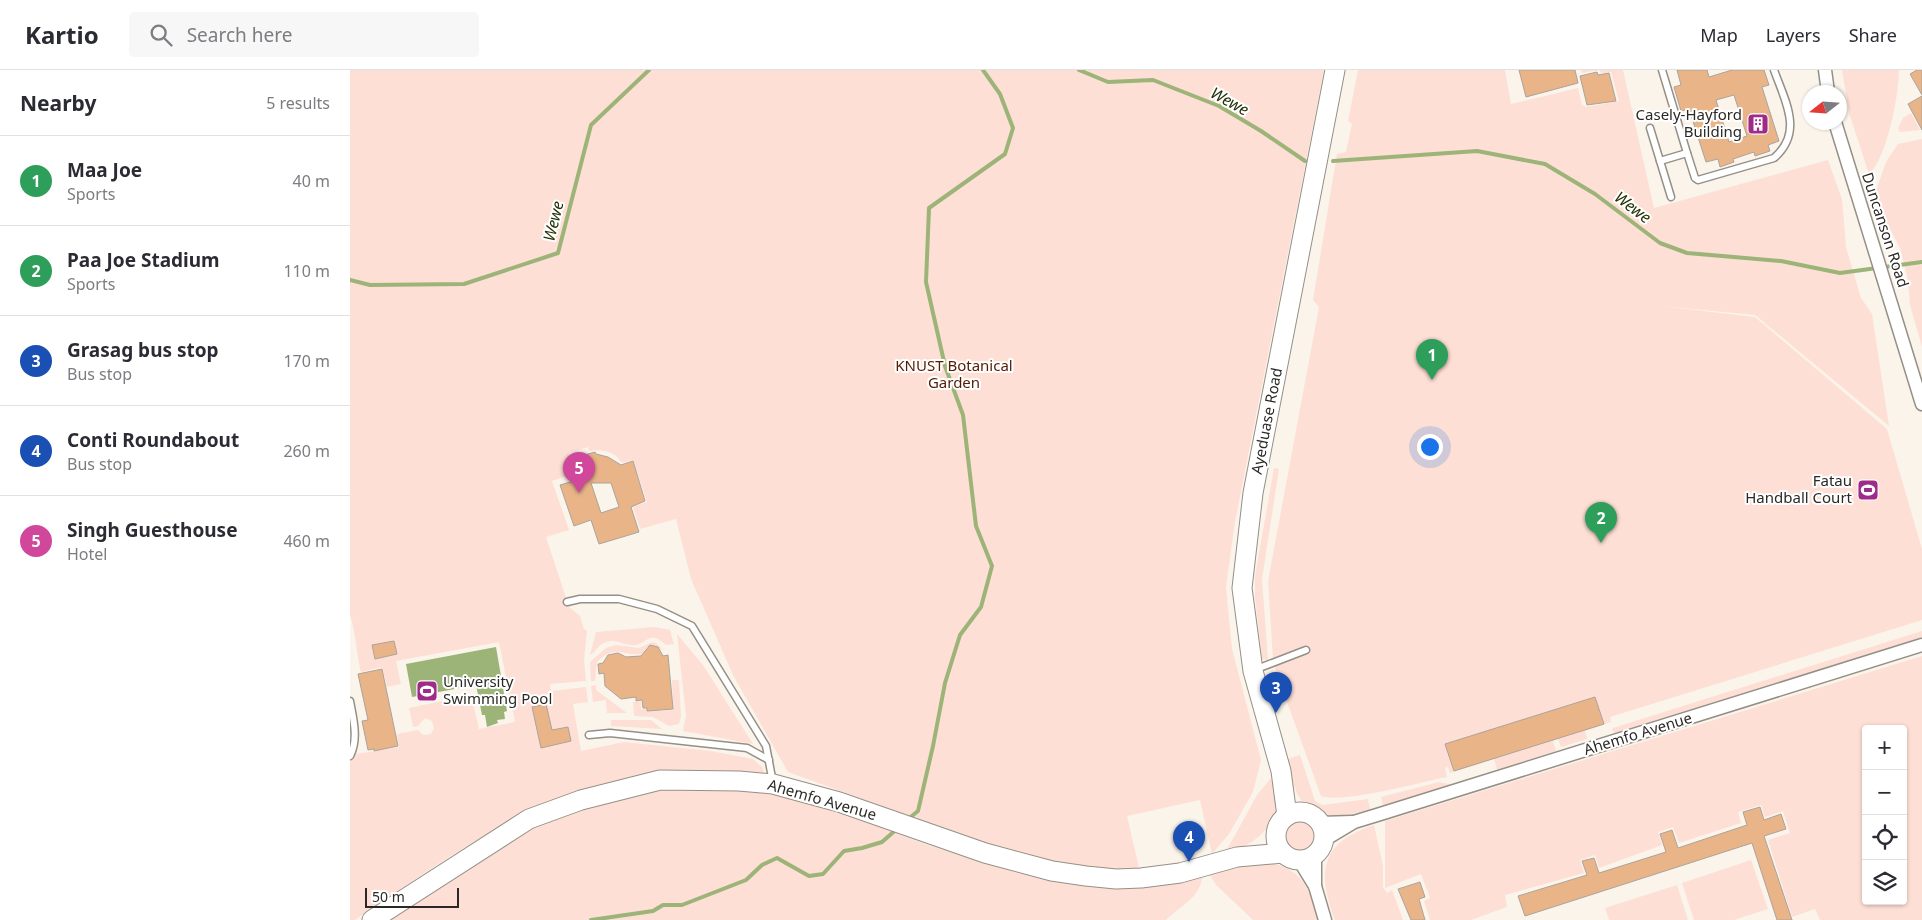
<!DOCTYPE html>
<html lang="en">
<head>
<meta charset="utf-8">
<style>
	body { margin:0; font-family:"Noto Sans",sans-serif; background:#f7f7f7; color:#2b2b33 }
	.controls { position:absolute; right:15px; bottom:15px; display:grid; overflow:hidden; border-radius:5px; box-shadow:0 1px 4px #0004 }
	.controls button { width:45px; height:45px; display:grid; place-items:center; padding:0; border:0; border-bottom:1px solid #e1e1e2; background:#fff; color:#2b2b33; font:25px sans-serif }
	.compass { position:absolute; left:1452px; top:15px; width:45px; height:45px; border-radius:50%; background:#fff; box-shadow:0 1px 4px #0004; rotate:253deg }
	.scale { position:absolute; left:15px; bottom:12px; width:94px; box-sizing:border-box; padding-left:5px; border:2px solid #2b2925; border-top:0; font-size:14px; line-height:18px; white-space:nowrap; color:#2b2925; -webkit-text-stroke:4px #fff; paint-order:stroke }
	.you { position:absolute; left:1079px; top:376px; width:18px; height:18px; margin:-12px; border:4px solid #fff; border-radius:50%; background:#1a73e8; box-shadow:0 0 0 8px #1a73e833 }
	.badge { display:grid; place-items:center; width:32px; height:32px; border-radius:50%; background:#111827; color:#fff; font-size:16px; font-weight:700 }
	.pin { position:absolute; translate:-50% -41px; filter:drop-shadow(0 1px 2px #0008) }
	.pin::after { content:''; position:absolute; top:26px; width:18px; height:15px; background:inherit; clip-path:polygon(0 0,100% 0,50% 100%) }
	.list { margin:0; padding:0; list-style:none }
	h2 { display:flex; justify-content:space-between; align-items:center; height:65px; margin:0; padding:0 20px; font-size:21px }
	h2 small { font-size:16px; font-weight:400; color:#7c7c81 }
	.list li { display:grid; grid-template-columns:32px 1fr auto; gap:15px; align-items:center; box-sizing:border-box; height:90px; padding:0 20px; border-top:1px solid #e1e1e2 }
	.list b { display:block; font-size:19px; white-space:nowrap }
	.list p { margin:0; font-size:16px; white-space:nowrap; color:#7c7c81 }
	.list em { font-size:16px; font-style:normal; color:#7c7c81 }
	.icon { flex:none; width:28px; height:28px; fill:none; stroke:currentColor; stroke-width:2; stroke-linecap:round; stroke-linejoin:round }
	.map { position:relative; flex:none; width:1572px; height:850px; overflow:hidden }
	header { display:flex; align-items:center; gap:30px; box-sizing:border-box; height:70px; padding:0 25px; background:#fff; border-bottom:1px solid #e1e1e2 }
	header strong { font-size:24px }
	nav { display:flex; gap:28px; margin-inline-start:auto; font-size:18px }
	.search { width:350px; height:45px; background:#f7f7f7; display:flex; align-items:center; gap:12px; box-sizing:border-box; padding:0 18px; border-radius:5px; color:#7c7c81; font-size:19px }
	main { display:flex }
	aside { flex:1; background:#fff }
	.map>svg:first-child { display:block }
	.green { fill:#fedfd5; fill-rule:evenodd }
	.water { fill:#9db479 }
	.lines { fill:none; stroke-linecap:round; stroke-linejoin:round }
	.stream { stroke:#9db479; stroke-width:4 }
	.building { fill:#e9b588; stroke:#aba39c; fill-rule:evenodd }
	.lane-casing { stroke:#959087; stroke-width:9 }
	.street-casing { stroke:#959087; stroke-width:15 }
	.secondary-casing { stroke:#959087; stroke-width:21 }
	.lane { stroke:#fff; stroke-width:6 }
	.street { stroke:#fff; stroke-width:12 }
	.secondary { stroke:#fff; stroke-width:19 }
	.labels { text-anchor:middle; stroke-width:4; stroke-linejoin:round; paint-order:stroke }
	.poi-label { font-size:15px; fill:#2b2925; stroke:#fff; text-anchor:end }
	.street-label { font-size:15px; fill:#2b2925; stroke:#fff }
	.park-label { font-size:15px; fill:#541b03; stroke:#fff }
	.water-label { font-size:16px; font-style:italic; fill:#243205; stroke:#fff }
</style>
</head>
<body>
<header>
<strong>Kartio</strong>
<div class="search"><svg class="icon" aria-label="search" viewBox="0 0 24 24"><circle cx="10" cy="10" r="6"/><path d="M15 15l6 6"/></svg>Search here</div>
<nav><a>Map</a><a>Layers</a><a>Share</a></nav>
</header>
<main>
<aside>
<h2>Nearby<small>5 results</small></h2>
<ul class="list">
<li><span class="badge" style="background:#2e9e5b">1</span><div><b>Maa Joe</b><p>Sports</p></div><em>40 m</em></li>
<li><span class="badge" style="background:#2e9e5b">2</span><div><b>Paa Joe Stadium</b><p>Sports</p></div><em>110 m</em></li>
<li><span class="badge" style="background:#1a4fb4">3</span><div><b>Grasag bus stop</b><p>Bus stop</p></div><em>170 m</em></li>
<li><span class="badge" style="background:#1a4fb4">4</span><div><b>Conti Roundabout</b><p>Bus stop</p></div><em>260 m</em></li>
<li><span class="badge" style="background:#d1479c">5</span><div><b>Singh Guesthouse</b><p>Hotel</p></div><em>460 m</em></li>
</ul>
</aside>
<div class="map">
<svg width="1572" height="850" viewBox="0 0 1572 850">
	<rect width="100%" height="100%" fill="#faf4eb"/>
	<g class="green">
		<path d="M0 0H974L885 452 876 517 882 579 911 690 903 722 879 764 862 784 850 730 777 746 790 802 751 801 679 789 438 702 383 605 341 509 326 449 290 459 283 437 297 432 283 390 272 393C264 381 253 379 239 381L238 377 219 383 225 403 202 411 219 460 196 467 219 537 230 546 234 559 237 561 234 590 236 611 200 614 201 621 236 617 238 632 223 634 231 681 274 672 361 681 403 689 413 698 414 704C388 702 361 700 335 701 201 709 111 779 5 850H0V685L49 677 47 664 68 660 73 665 81 664 84 658 82 651 75 648 68 656 63 657 59 638 121 625 129 659 165 652 149 572 46 591 51 614 37 617 32 597 11 602C6 583 6 563 0 545Z"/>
		<path d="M1008 0H1155L1161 34 1228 18 1232 35 1237 37 1269 31 1261 2 1251 3 1250 0 1232 3 1231 0H1273L1304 138 1478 90 1492 129 1496 177 1511 228 1522 244 1539 356 1405 245 1311 236 1405 247 1537 359 1572 479V550L1260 647 1261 652 1235 661 1237 669 1211 677 1208 669 1203 671 1206 681 1147 700 1144 689 1100 703 1098 697 1095 698 1097 707C1071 712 992 734 971 726L928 607 924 594 929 592 928 587 923 589 918 511 969 237 963 230 987 84 996 82 1002 54 998 51Z"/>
		<path d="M1492 0H1549C1549 25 1537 87 1519 104L1499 43Z"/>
		<path d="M1561 43 1570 60 1550 62 1548 58 1553 48Z"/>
		<path d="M1572 69V277L1560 235 1558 210 1550 178 1529 138 1526 121 1536 92 1548 74Z"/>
		<path d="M924 398 929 399 912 509 918 590 912 589 905 528V506Z"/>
		<path d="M304 557 320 560 324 574 316 575C297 558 297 577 281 575 270 574 265 568 254 573 248 575 246 582 240 585L246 562Z"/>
		<path d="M1572 561V568L1265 663 1262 660 1263 658Z"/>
		<path d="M327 564 353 595 403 674 333 661 336 645Z"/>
		<path d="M302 572 306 573 314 580 301 575 296 578 292 584C271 586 265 574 247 592L245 611H241L240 592 256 578 266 575 289 578Z"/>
		<path d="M1572 586V850H1470L1465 839 1442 847 1418 770 1440 763 1433 741 1415 747 1411 735 1388 742 1391 753 1329 773 1323 757 1308 762 1312 775 1249 798 1245 785 1230 790 1234 803 1155 825 1157 837 1121 850H1080L1074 831 1080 828 1071 804 1035 818V751ZM1516 659H1553V831H1516Z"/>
		<path d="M322 610H329L331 647 329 654 319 656 303 647 284 646 283 632H291V639H296V641L323 640Z"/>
		<path d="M246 615V620L277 643H257L256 630 243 632 241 616Z"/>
		<path d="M261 650H301L312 659 261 656Z"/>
		<path d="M950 685 965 731 972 735 1018 729 1020 739C998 746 968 752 951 730 943 720 941 701 937 689Z"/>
		<path d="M921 708 929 734C921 763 901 775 874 785L907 725Z"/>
		<path d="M1089 712 1104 715 1033 736 1031 727Z"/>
		<path d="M310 718H350L425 722 529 757 575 774 669 803 700 810 764 817 817 813 852 807C851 827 829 837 816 850H34C85 817 135 780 190 755 229 738 269 728 310 718Z"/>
		<circle cx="950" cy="766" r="19"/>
		<path d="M1024 755 1033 796V817L1037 823 1042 820 1053 850H985C967 801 970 773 1024 755Z"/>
		<path d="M1401 790 1418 839 1384 850H1344L1332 813Z"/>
		<path d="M899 792C945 791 957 808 969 850H903L866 815 860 805Z"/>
		<path d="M1327 815 1338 850H1259L1255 838Z"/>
	</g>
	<path class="water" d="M146 577 157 641 154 642 155 649 147 650 148 653 137 657 135 645H132L126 615 62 627 56 594Z"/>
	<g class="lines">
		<g class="stream">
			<path d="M729 0 758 12 803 10 869 36 911 61 955 91"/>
			<path d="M983 91 1127 81 1195 94 1245 124 1310 173 1337 183 1431 191 1490 203 1572 192"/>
			<path d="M0 210 20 215 114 214 208 183 241 55 299 0"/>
			<path d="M557 750 568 741 583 676 595 613 610 565 631 537 642 496 626 456 613 345 595 296 576 212 579 138 655 84 663 58 650 24 633 0"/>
			<path d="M241 850 303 841 313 835H332L396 810 412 795 427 788 459 806 473 804 494 781 512 778 532 772 548 758"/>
		</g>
	</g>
	<g class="building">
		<path d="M1169 0H1225L1228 13 1176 27Z"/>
		<path d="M1327 0H1357L1359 7 1382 0H1414L1419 15 1412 17 1429 71 1418 75 1420 81 1405 86 1404 82 1383 89 1384 92 1370 97 1368 89 1356 92 1339 39 1331 41 1324 17 1331 15ZM1384 25 1397 66 1379 72 1366 30Z"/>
		<path d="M1567 0H1572V25L1560 4Z"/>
		<path d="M1247 2 1248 5 1259 3 1266 31 1237 35 1230 6Z"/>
		<path d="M1572 26V60L1558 34Z"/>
		<path d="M245 382 246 384 258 387 271 395 283 391 295 431 281 437 289 462 249 474 241 450 224 456 210 415 230 409 224 388ZM241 413H261L269 437 251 443Z"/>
		<path d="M44 571 47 584 25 589 22 575Z"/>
		<path d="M300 575 308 577 313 586 318 585 323 639 297 641V638H293L292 630 286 631V627L271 629 255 616 254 603 249 604 248 594 253 593 258 585 268 583 276 587 291 586Z"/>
		<path d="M32 599 48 676 24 681V679L18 680 12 651 18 650 8 604Z"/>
		<path d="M1245 627 1254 654 1104 701 1095 674Z"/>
		<path d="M196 634 202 660 218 657 221 671 191 678 182 637Z"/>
		<path d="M1410 737 1414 750 1431 744 1436 759 1414 766 1442 850H1427L1402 773 1175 846 1168 826 1237 805 1232 791 1244 788 1249 803 1316 782 1310 764 1322 760 1328 778 1397 755 1393 742Z"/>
		<path d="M1070 812 1075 827 1069 829 1075 850H1061L1048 819Z"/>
	</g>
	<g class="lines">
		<g class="lane-casing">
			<g id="lane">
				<path d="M1312 0 1337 83"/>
				<path d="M1300 58 1321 127"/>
				<path d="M1310 91 1337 83 1345 108 1348 110 1424 88C1454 62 1435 31 1424 0"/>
				<path d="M217 532 230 529H269L307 539 342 556 416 676 423 713"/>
				<path d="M904 600 956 580"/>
				<path d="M0 631C3 648 9 669 0 686"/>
				<path d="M239 665 260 663 397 678 419 690"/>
			</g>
		</g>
		<g class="street-casing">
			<g id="street">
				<path d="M1475 0 1478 22"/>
				<path d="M1485 52 1572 334"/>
				<path d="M971 753 1002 752"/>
				<path d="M974 770 1004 752 1027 745 1572 575"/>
				<path d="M965 785V816L975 850"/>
				<path d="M949 790 965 816"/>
			</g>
		</g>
		<g class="secondary-casing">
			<g id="secondary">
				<circle cx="950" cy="766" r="24"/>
				<path d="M937 746 931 701 903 601 892 518 903 423 985 0"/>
				<path d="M22 850 179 749 231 730 310 710 389 711 423 714 489 732 635 783 702 801 736 806 766 809 791 808 830 803 887 787 933 783"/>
			</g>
		</g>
		<use href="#lane" class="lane"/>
		<use href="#street" class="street"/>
		<use href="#secondary" class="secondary"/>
	</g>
	<defs>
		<g id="building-square" transform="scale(1.125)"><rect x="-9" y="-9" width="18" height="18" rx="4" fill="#9e2b87" stroke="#fff"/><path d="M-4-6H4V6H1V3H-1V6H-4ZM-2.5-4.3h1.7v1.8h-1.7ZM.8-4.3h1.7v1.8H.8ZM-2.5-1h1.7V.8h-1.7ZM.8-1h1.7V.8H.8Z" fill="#fff"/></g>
		<g id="stadium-square" transform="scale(1.125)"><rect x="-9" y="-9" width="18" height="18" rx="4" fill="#9e2b87" stroke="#fff"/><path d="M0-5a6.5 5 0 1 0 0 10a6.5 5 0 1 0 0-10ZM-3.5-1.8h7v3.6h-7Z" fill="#fff"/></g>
	</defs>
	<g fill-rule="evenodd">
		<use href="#building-square" x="1408" y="54"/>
		<use href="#stadium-square" x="1518" y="420"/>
		<use href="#stadium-square" x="77" y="621"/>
	</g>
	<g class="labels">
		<g class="poi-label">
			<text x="1392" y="50">Casely-Hayford<tspan x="1392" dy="17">Building</tspan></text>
			<text x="1502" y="416">Fatau<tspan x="1502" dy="17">Handball Court</tspan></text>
			<text x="93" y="617" text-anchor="start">University<tspan x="93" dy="17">Swimming Pool</tspan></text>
		</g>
		<g class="street-label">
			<text transform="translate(1535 160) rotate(72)" y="5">Duncanson Road</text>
			<text transform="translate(917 351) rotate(-79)" y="5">Ayeduase Road</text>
			<text transform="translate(1288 664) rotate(-17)" y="5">Ahemfo Avenue</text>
			<text transform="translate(472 730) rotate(16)" y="5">Ahemfo Avenue</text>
		</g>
		<g class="park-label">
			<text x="604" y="301">KNUST Botanical<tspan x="604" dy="17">Garden</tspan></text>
		</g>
		<g class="water-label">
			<text transform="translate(880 31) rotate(29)" y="6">Wewe</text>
			<text transform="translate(1283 137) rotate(37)" y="6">Wewe</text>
			<text transform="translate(203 151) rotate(-76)" y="6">Wewe</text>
		</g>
	</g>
</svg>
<div class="controls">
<button>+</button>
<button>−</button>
<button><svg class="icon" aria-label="locate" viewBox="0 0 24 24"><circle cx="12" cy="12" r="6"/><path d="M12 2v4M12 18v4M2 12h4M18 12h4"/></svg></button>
<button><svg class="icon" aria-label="layers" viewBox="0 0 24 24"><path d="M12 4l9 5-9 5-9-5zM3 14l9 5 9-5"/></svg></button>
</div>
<svg class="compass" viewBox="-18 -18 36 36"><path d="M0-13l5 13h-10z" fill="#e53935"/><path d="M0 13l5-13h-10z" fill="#7c7c81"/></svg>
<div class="scale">50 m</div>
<div class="you"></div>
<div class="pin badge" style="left:1082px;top:310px;background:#2e9e5b">1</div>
<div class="pin badge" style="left:1251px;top:473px;background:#2e9e5b">2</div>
<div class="pin badge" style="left:926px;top:643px;background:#1a4fb4">3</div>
<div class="pin badge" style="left:839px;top:792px;background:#1a4fb4">4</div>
<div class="pin badge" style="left:229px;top:423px;background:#d1479c">5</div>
</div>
</main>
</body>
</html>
